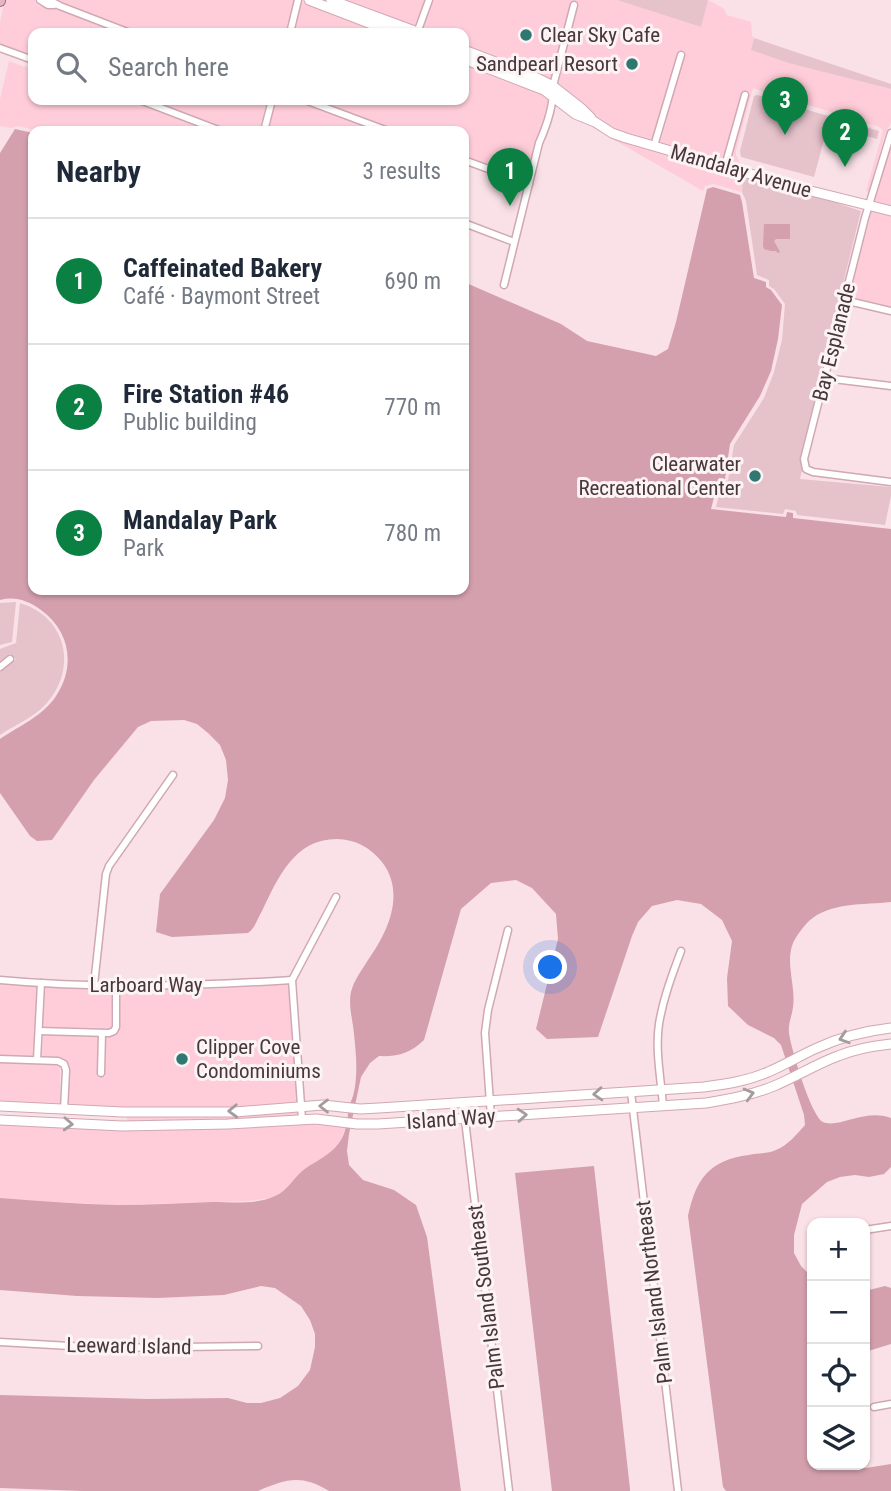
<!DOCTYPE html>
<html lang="en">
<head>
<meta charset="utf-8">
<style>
	body { margin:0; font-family:"Roboto Condensed",sans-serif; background:#f2f2f3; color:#1f2937 }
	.controls { position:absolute; right:21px; bottom:21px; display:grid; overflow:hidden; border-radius:14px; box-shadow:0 2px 5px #0004 }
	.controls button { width:63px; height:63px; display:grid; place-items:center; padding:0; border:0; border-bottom:2px solid #e0e1e3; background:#fff; color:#1f2937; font:35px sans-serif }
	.you { position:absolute; left:551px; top:968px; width:24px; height:24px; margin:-18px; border:5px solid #fff; border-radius:50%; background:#1a73e8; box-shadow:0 0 0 10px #1a73e833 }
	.badge { display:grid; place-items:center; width:46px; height:46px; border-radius:50%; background:#0b8043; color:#fff; font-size:23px; font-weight:700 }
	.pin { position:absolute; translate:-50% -58px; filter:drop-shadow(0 2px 4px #0008) }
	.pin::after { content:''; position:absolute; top:37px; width:24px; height:21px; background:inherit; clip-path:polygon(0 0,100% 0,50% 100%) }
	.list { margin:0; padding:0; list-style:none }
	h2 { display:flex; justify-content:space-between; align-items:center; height:91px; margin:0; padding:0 28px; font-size:30px }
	h2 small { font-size:23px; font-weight:400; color:#747a83 }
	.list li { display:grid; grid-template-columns:46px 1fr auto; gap:21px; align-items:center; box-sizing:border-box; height:126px; padding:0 28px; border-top:2px solid #e0e1e3 }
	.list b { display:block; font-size:26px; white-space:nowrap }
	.list p { margin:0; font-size:23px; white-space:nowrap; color:#747a83 }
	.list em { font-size:23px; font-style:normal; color:#747a83 }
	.icon { flex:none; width:38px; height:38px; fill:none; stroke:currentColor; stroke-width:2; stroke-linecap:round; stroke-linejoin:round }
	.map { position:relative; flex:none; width:891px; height:1491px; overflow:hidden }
	.search { position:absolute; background:#fff; box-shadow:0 2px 5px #0004; left:28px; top:28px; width:441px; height:77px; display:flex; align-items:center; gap:18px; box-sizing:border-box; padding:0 24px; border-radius:14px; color:#747a83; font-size:26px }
	.panel { position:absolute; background:#fff; box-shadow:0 2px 5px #0004; left:28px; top:126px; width:441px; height:469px; border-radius:14px }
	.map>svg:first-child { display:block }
	.built { fill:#ffcdd9 }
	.green { fill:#e6c2cb }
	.water { fill:#d4a0ad }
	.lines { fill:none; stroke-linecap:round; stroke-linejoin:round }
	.street-casing { stroke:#d0a8b2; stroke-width:9 }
	.secondary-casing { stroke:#d0a8b2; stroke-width:11 }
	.primary-casing { stroke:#a26a7a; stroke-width:12 }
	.street { stroke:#fff; stroke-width:6 }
	.secondary { stroke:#fff; stroke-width:9 }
	.primary { stroke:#e5b6c4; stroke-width:10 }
	.oneway { stroke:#a49b9d }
	.poi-dot { fill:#2f7872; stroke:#fcf3f5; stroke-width:2.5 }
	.labels { text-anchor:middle; stroke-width:6; stroke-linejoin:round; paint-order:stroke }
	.poi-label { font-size:21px; fill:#48373b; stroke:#fcf3f5; text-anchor:start }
	.street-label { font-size:21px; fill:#48373b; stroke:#fcf3f5 }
</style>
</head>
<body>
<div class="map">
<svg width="891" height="1491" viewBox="0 0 891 1491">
	<rect width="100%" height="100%" fill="#fae1e7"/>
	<g class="built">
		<path d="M5 0H35V2L39 6 59 9 120 33H33V56L0 45V22Z"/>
		<path d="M57 0H294L285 33H141Z"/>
		<path d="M342 0H425L414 27Z"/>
		<path d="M434 0H617L701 27 707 0 714 3 724 9 727 15 751 22 752 36 754 38 751 50 788 63 891 89V123L885 134 869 192 866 191 883 131 880 127 753 88 736 151V155L742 167 730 164 750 93 742 91 722 162 660 144 685 52 678 50 651 141 613 129 598 119 584 105 558 85 579 3 571 1 550 80 464 46V33H430L422 30Z"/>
		<path d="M302 2 384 33H294Z"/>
		<path d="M9 61 25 67 33 64V100H129L211 131H39L18 126 11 128 0 126V99Z"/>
		<path d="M464 63 542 93 549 98 541 128 535 142 526 179 464 155V131H400L316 100H464Z"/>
		<path d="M149 100H267L260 131H232Z"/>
		<path d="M276 100H295L378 131H268Z"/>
		<path d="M576 118 595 127 743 176 742 192 713 184 705 186 703 191Z"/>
		<path d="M891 146V207L874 203Z"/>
		<path d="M872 210 891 215V307L849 297Z"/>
		<path d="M0 983 37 986 33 1056 0 1055Z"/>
		<path d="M288 985 297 1103 235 1108H123L68 1107 70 1070 68 1063 60 1057 42 1056 43 1035 98 1037 97 1076 105 1077 106 1037 116 1035 120 1027V990L213 989Z"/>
		<path d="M45 987 112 990 111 1028 43 1027Z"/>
		<path d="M0 1063 57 1064 60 1066V1106L0 1102Z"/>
		<path d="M297 1110 298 1115 228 1120 127 1122V1116Z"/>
		<path d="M316 1123 346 1126 340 1142 330 1154 306 1168 284 1190 278 1195 269 1198 249 1201 115 1205 0 1199V1124L82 1129 181 1130Z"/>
	</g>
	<g class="green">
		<path d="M617 0H708L701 27Z"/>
		<path d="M754 38 891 84V89L788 63 751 50Z"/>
		<path d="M757 95 879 131 877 139 828 125 814 177 741 157 740 151 754 96Z"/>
		<path d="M743 176 819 197 861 211 800 458 802 470 800 479 891 487V496L885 525 797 515 796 511 785 509 783 514 716 507 722 482H726L728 480 734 445 764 398 774 372 782 340 785 304 774 289 769 286V280L757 275 746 201 742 192Z"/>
		<path d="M16 602 12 642 0 645V603Z"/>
		<path d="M20 603C67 617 78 669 46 704 34 717 15 725 0 735V672L16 659 10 654 0 661V649L16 643Z"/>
	</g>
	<g class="water">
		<path d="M15 129 33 133V590H464V282L561 324 587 341 656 356 668 349 676 322 707 189 713 187 740 195 742 202 754 278 766 282V287L771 290 782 305 778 339 771 371 760 396 730 444 725 479 719 478 711 509 786 517 787 512 793 513V518L891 529V902C864 905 830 902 809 921 804 926 796 936 793 943 785 963 796 986 793 1007 792 1016 788 1023 789 1033 791 1048 811 1116 823 1122 838 1129 866 1108 891 1118V1167L884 1174 869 1177 855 1175 840 1177 827 1182 802 1204 794 1235V1253L801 1266 812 1277V1465H848L866 1468 891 1464V1491H726L723 1487 688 1216C696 1179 709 1160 749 1155 757 1153 768 1154 776 1150 788 1145 796 1135 805 1125L804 1115 781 1045 774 1038 748 1025 728 1006 727 978 732 941 722 920 701 904 677 900 652 906 638 922 632 936 598 1037 547 1039 536 1029 558 939 556 914 532 888 516 880 491 883 461 909 424 1040C411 1053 397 1057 379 1056L370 1063 361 1077 349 1134 347 1151 349 1165 363 1180 394 1190 416 1205 427 1237 461 1491H329C301 1474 286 1479 258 1491H82L0 1488V1395L147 1399 228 1398 247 1403H261L280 1398 298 1386 310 1370 315 1347V1334L310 1320 301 1306 275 1288 261 1286 224 1295 158 1298 77 1296 0 1290V1198C39 1201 78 1204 117 1205 148 1205 180 1203 212 1202 232 1202 256 1205 275 1196 289 1190 294 1176 306 1168 318 1160 330 1155 339 1143 347 1132 347 1119 349 1107 350 1102 353 1098 354 1092 358 1073 356 1053 354 1034 353 1021 348 1005 351 992 354 980 362 970 368 960 388 932 406 893 382 862 371 848 355 839 337 839 294 839 278 878 262 911 257 919 256 927 248 933L172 937 156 932 160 894 214 820 225 798 228 780 226 760 220 745 208 733 197 724 184 720 151 721 138 727 94 780 52 840 37 841 30 836 0 793V739C19 726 43 716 56 696 76 666 70 631 41 610 29 601 15 596 0 600V153Z"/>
		<path d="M764 224H790V239H776L774 241 780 252 778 253 776 251H771L764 249 763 246Z"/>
		<path d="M594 1166 630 1489V1491H552L515 1173Z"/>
		<path d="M885 1286 891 1288V1344L865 1352V1291Z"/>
	</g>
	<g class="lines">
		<g class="street-casing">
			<g id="street">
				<path d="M40 0 48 5H54"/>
				<path d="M49 0 60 6 130 33"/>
				<path d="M290 33 298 0"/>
				<path d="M417 33 429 0"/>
				<path d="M0 48 33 60"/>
				<path d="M140 100 221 131"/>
				<path d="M305 100 388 131"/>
				<path d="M264 131 272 100"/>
				<path d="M891 133 865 218 804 459 806 469 813 472 891 482"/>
				<path d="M654 146 681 55"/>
				<path d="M464 160 529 184"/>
				<path d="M725 166 745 95"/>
				<path d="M464 223 514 242"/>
				<path d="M504 285 539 143C547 125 554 105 553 86L574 5"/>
				<path d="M844 300 891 311"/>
				<path d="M825 378 891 386"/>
				<path d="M0 667 10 659"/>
				<path d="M0 980C97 989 194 986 292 980"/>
				<path d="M94 985 106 874 109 866 173 775"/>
				<path d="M39 1031 109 1033 114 1031 116 1027V986"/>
				<path d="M0 1059 58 1061 64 1064 66 1070 64 1110"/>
				<path d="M37 1060 41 983"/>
				<path d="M101 1073 102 1033"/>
				<path d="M631 1092 678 1491"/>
				<path d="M463 1103 509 1491"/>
				<path d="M663 1106C661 1079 655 1050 659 1024 663 999 672 975 681 951"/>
				<path d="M491 1117 485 1033 488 1010 508 930"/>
				<path d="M302 1119 292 980 336 897"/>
				<path d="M865 1230 891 1226"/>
				<path d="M0 1342 105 1348 258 1346"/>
				<path d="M874 1407 891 1404"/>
			</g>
		</g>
		<g class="secondary-casing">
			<g id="secondary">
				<path d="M309 0 395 33"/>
				<path d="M331 0 420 33"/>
				<path d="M464 50 537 78 553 86 581 108 591 118"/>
				<path d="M464 59 544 90 575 114 595 122 612 133 626 138 799 188 891 211"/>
				<path d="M0 1106 123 1112H235L323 1105 360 1109 379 1108 704 1087C726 1084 748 1081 768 1072 785 1065 801 1055 817 1048 841 1037 865 1031 891 1028"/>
				<path d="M0 1120 122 1126 228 1124 316 1119 357 1124H378L706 1103C729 1099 752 1095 774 1086 796 1077 816 1064 838 1056 855 1049 873 1046 891 1044"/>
			</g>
		</g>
		<g class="primary-casing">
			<path id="primary" d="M0 1V0"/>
		</g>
		<use href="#street" class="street"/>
		<use href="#secondary" class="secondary"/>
		<use href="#primary" class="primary"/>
	</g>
	<defs><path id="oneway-chevron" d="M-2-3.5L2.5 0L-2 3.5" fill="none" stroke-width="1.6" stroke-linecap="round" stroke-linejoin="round" transform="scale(1.75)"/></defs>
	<g class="oneway">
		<use href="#oneway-chevron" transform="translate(844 1038) rotate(162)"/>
		<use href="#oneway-chevron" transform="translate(598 1094) rotate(176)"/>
		<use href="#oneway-chevron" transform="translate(749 1094) rotate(-15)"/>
		<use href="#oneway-chevron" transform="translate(324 1106) rotate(-180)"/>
		<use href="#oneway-chevron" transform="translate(233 1111) rotate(178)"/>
		<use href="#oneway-chevron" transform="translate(522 1115) rotate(-4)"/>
		<use href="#oneway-chevron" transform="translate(68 1124) rotate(3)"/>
	</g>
	<g class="poi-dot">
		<circle cx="526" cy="35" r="7"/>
		<circle cx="632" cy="64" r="7"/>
		<circle cx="755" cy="476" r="7"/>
		<circle cx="182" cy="1059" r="7"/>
	</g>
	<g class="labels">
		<g class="poi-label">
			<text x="540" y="42">Clear Sky Cafe</text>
			<text x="618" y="71" text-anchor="end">Sandpearl Resort</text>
			<text x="741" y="471" text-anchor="end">Clearwater<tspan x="741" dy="24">Recreational Center</tspan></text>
			<text x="196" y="1054">Clipper Cove<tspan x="196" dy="24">Condominiums</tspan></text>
		</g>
		<g class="street-label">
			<text transform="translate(741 171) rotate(16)" y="7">Mandalay Avenue</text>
			<text transform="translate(834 342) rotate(-76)" y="7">Bay Esplanade</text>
			<text x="146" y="992">Larboard Way</text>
			<text transform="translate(451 1119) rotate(-4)" y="7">Island Way</text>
			<text transform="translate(654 1292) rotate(-97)" y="7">Palm Island Northeast</text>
			<text transform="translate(486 1297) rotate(-97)" y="7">Palm Island Southeast</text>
			<text transform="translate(129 1346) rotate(1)" y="7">Leeward Island</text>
		</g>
	</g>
</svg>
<div class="controls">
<button>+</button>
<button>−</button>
<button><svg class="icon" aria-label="locate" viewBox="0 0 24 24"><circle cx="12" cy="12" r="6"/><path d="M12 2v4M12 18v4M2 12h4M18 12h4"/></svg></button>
<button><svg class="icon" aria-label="layers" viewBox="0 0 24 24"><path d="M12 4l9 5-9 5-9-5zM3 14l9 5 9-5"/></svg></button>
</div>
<div class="you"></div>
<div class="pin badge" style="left:510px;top:206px">1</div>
<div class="pin badge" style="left:845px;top:167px">2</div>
<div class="pin badge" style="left:785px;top:135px">3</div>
<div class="search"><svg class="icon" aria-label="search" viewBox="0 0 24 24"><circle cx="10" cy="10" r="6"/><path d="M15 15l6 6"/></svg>Search here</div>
<section class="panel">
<h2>Nearby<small>3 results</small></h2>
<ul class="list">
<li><span class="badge">1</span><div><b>Caffeinated Bakery</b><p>Café · Baymont Street</p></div><em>690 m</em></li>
<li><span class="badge">2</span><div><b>Fire Station #46</b><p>Public building</p></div><em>770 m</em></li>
<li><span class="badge">3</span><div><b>Mandalay Park</b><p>Park</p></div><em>780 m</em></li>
</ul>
</section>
</div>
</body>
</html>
